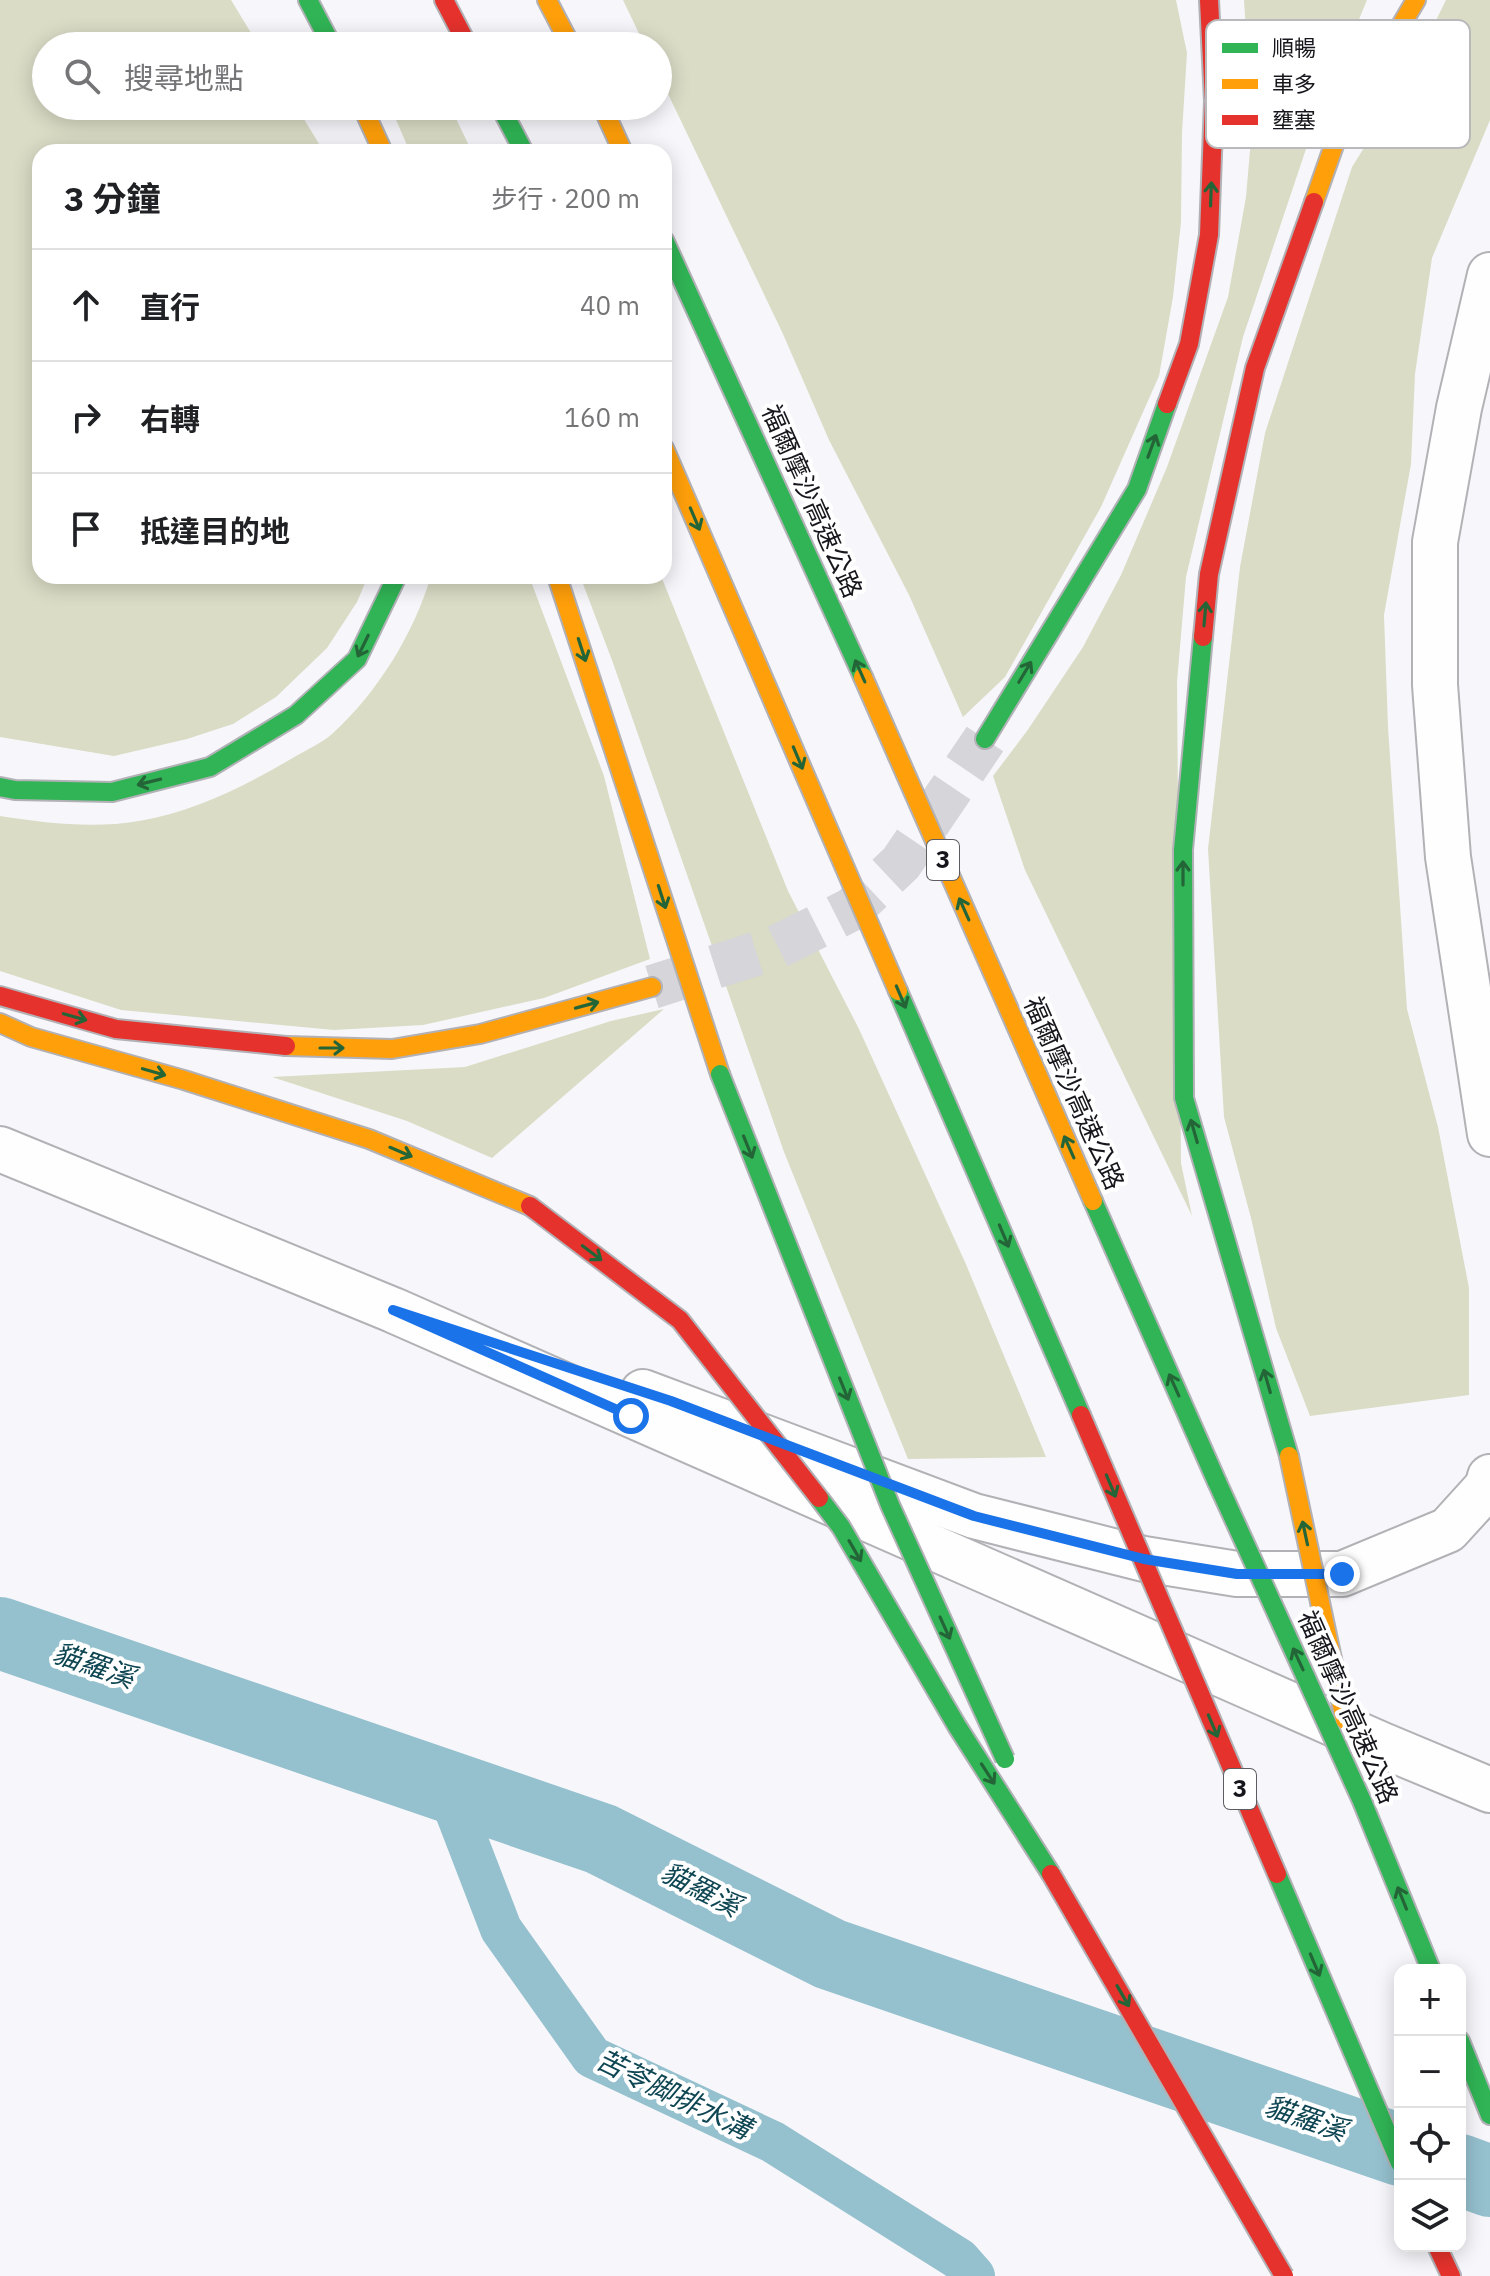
<!DOCTYPE html>
<html lang="zh-TW">
<head>
<meta charset="utf-8">
<style>
	body { margin:0; font-family:"IBM Plex Sans","Noto Sans TC",sans-serif; background:#f2f2f2; color:#202124 }
	.controls { position:absolute; right:24px; bottom:24px; display:grid; overflow:hidden; border-radius:16px; box-shadow:0 4px 20px #0003 }
	.controls button { width:72px; height:72px; display:grid; place-items:center; padding:0; border:0; border-bottom:2px solid #e0e0e0; background:#fff; color:#202124; font:40px sans-serif }
	.stop { position:absolute; width:24px; height:24px; margin:-18px; border:6px solid #1a73e8; border-radius:50%; background:#fff }
	.stop.end { background:#1a73e8; border-color:#fff; box-shadow:0 2px 8px #0008 }
	.list { margin:0; padding:0; list-style:none }
	h2 { display:flex; justify-content:space-between; align-items:center; height:104px; margin:0; padding:0 32px; font-size:34px }
	h2 small { font-size:26px; font-weight:400; color:#757577 }
	.list li { display:grid; grid-template-columns:52px 1fr auto; gap:24px; align-items:center; box-sizing:border-box; height:112px; padding:0 32px; border-top:2px solid #e0e0e0 }
	.list b { display:block; font-size:30px; white-space:nowrap }
	.list em { font-size:26px; font-style:normal; color:#757577 }
	.icon { flex:none; width:44px; height:44px; fill:none; stroke:currentColor; stroke-width:2; stroke-linecap:round; stroke-linejoin:round }
	.map { position:relative; flex:none; width:1490px; height:2276px; overflow:hidden }
	.search { position:absolute; background:#fff; box-shadow:0 4px 20px #0003; left:32px; top:32px; width:640px; height:88px; display:flex; align-items:center; gap:20px; box-sizing:border-box; padding:0 28px; border-radius:44px; color:#757577; font-size:30px }
	.panel { position:absolute; background:#fff; box-shadow:0 4px 20px #0003; left:32px; top:144px; width:640px; height:440px; border-radius:24px }
	.map>svg:first-child { display:block }
	.green { fill:#dadcc6 }
	.lines { fill:none; stroke-linecap:round; stroke-linejoin:round }
	.canal { stroke:#95c0ce; stroke-width:42 }
	.river { stroke:#95c0ce; stroke-width:72 }
	.highway-tunnel { stroke:#d5d5da; stroke-width:44; stroke-dasharray:44 22; stroke-linecap:butt }
	.street-casing { stroke:#b2b1b6; stroke-width:48 }
	.fast-casing { stroke:#b2b1b6; stroke-width:22 }
	.slow-casing { stroke:#b2b1b6; stroke-width:22 }
	.jam-casing { stroke:#b2b1b6; stroke-width:22 }
	.street { stroke:#fefefe; stroke-width:44 }
	.fast { stroke:#30b455; stroke-width:18 }
	.slow { stroke:#ff9f0a; stroke-width:18 }
	.jam { stroke:#e5322d; stroke-width:18 }
	.fast-bridge-casing { stroke:#b2b1b6; stroke-width:22; stroke-linecap:butt }
	.slow-bridge-casing { stroke:#b2b1b6; stroke-width:22; stroke-linecap:butt }
	.jam-bridge-casing { stroke:#b2b1b6; stroke-width:22; stroke-linecap:butt }
	.fast-bridge { stroke:#30b455; stroke-width:18 }
	.slow-bridge { stroke:#ff9f0a; stroke-width:18 }
	.jam-bridge { stroke:#e5322d; stroke-width:18 }
	.oneway { stroke:#246538 }
	.route { stroke:#1a73e8; stroke-width:10 }
	.labels { text-anchor:middle; stroke-width:8; stroke-linejoin:round; paint-order:stroke }
	.shield { fill:#fff; stroke:#5d5c60; stroke-width:2 }
	.shield-label { font-size:24px; font-weight:bold; fill:#17161c }
	.street-label { font-size:26px; fill:#17161c; stroke:#fff }
	.water-label { font-size:28px; font-style:italic; fill:#0f4653; stroke:#fff }
	.key { fill:#fff; stroke:#b9b9bb; stroke-width:2 }
	.key-label { font-size:22px; fill:#17161c }
</style>
</head>
<body>
<div class="map">
<svg width="1490" height="2276" viewBox="0 0 1490 2276">
	<rect width="100%" height="100%" fill="#f7f7fb"/>
	<g class="green">
		<path d="M0 0H231L259 46H46V106H296L324 152H40V576H368L357 602 327 648 276 697 233 724 187 739 114 756 0 737Z"/>
		<path d="M623 0H1176L1187 53 1182 133 1181 222 1173 297 1159 376 1101 507 1005 677 963 717 909 595 829 440 783 334 658 73V46H645Z"/>
		<path d="M1244 0H1367L1308 143 1243 337 1186 577 1177 682 1181 1163 1192 1216 1025 870 993 776 1027 731 1083 647 1121 575 1167 467 1228 297 1246 197 1252 127Z"/>
		<path d="M1446 0H1490V120L1432 258 1415 374 1411 464 1384 615 1388 727 1407 1009 1438 1127 1469 1288V1395L1310 1416 1276 1328 1251 1218 1224 1117 1208 849 1240 567 1265 433 1352 167 1407 79Z"/>
		<path d="M390 106H450L472 152H410Z"/>
		<path d="M431 576H529L604 776 650 959 544 998 423 1025 334 1030 121 1010 0 971V816C46 823 92 829 139 821 195 812 247 785 296 756 308 749 322 743 332 734 378 692 413 635 431 576Z"/>
		<path d="M580 576H661L788 891 859 1029 965 1262 1046 1457 908 1459 784 1152 613 663Z"/>
		<path d="M664 1009 492 1158 407 1121 272 1077 465 1067 611 1021Z"/>
	</g>
	<g class="lines">
		<path class="canal" d="M446 1786 501 1929 592 2057 773 2142 959 2259 974 2276"/>
		<g class="river">
			<path d="M0 1633 601 1839 830 1954 1400 2150"/>
			<path d="M1460 2170 1490 2181"/>
		</g>
		<path class="highway-tunnel" d="M652 987 777 947 852 909 901 863 985 739"/>
		<g class="street-casing">
			<g id="street">
				<path d="M1490 275 1459 408 1435 542V685L1448 857 1490 1134"/>
				<path d="M0 1149 393 1310 1382 1745 1490 1790"/>
				<path d="M643 1392 974 1516 1144 1559 1237 1574H1342L1448 1530 1487 1487 1490 1477"/>
			</g>
		</g>
		<g class="fast-casing">
			<g id="fast">
				<path d="M308 0 332 46"/>
				<path d="M500 106 524 152"/>
				<path d="M664 240 863 677"/>
				<path d="M1203 637 1183 850 1184 1098 1289 1456"/>
				<path d="M985 739 1137 489 1167 404"/>
				<path d="M0 787 15 790 112 792 210 767 296 715 357 659 397 576"/>
				<path d="M898 991 1081 1415"/>
				<path d="M1093 1201 1217 1482"/>
				<path d="M1460 2041 1490 2115"/>
			</g>
		</g>
		<g class="slow-casing">
			<g id="slow">
				<path d="M547 0 571 46"/>
				<path d="M362 106 383 152"/>
				<path d="M602 106 623 152"/>
				<path d="M1314 202 1339 131 1416 0"/>
				<path d="M664 448 898 991"/>
				<path d="M557 576 720 1074"/>
				<path d="M863 677 1093 1201"/>
				<path d="M0 1023 31 1037 184 1080 369 1139 530 1206"/>
				<path d="M286 1046 392 1049 480 1034 652 987"/>
			</g>
		</g>
		<g class="jam-casing">
			<g id="jam">
				<path d="M444 0 468 46"/>
				<path d="M1167 404 1189 344 1209 235 1214 101 1209 0"/>
				<path d="M1203 637 1209 574 1255 368 1314 202"/>
				<path d="M0 996 116 1029 286 1046"/>
				<path d="M1437 2246 1451 2276"/>
			</g>
		</g>
		<use href="#street" class="street"/>
		<use href="#fast" class="fast"/>
		<use href="#slow" class="slow"/>
		<use href="#jam" class="jam"/>
		<g class="fast-bridge-casing">
			<g id="fast-bridge">
				<path d="M720 1074 890 1505 1005 1759"/>
				<path d="M1217 1482 1362 1801 1431 1970"/>
				<path d="M819 1498 841 1527 957 1726 1051 1874"/>
				<path d="M1277 1874 1400 2163"/>
			</g>
		</g>
		<g class="slow-bridge-casing">
			<path id="slow-bridge" d="M1289 1456 1345 1720"/>
		</g>
		<g class="jam-bridge-casing">
			<g id="jam-bridge">
				<path d="M530 1206 680 1320 819 1498"/>
				<path d="M1081 1415 1277 1874"/>
				<path d="M1051 1874 1284 2276"/>
			</g>
		</g>
		<use href="#fast-bridge" class="fast-bridge"/>
		<use href="#slow-bridge" class="slow-bridge"/>
		<use href="#jam-bridge" class="jam-bridge"/>
	</g>
	<defs><path id="oneway-shaft" d="M-6 0H5M1.5-3L5.5 0L1.5 3" fill="none" stroke-width="1.6" stroke-linecap="round" stroke-linejoin="round" transform="scale(2)"/></defs>
	<g class="oneway">
		<use href="#oneway-shaft" transform="translate(1211 194) rotate(-88)"/>
		<use href="#oneway-shaft" transform="translate(1152 446) rotate(-70)"/>
		<use href="#oneway-shaft" transform="translate(695 519) rotate(67)"/>
		<use href="#oneway-shaft" transform="translate(1205 614) rotate(-85)"/>
		<use href="#oneway-shaft" transform="translate(363 646) rotate(116)"/>
		<use href="#oneway-shaft" transform="translate(582 650) rotate(72)"/>
		<use href="#oneway-shaft" transform="translate(860 671) rotate(-114)"/>
		<use href="#oneway-shaft" transform="translate(1025 672) rotate(-59)"/>
		<use href="#oneway-shaft" transform="translate(798 758) rotate(67)"/>
		<use href="#oneway-shaft" transform="translate(149 782) rotate(166)"/>
		<use href="#oneway-shaft" transform="translate(1183 873) rotate(-90)"/>
		<use href="#oneway-shaft" transform="translate(662 897) rotate(72)"/>
		<use href="#oneway-shaft" transform="translate(964 909) rotate(-114)"/>
		<use href="#oneway-shaft" transform="translate(901 997) rotate(67)"/>
		<use href="#oneway-shaft" transform="translate(587 1005) rotate(-15)"/>
		<use href="#oneway-shaft" transform="translate(75 1017) rotate(16)"/>
		<use href="#oneway-shaft" transform="translate(332 1048)"/>
		<use href="#oneway-shaft" transform="translate(154 1072) rotate(16)"/>
		<use href="#oneway-shaft" transform="translate(1194 1131) rotate(-106)"/>
		<use href="#oneway-shaft" transform="translate(748 1147) rotate(68)"/>
		<use href="#oneway-shaft" transform="translate(1069 1147) rotate(-114)"/>
		<use href="#oneway-shaft" transform="translate(401 1152) rotate(23)"/>
		<use href="#oneway-shaft" transform="translate(1004 1236) rotate(67)"/>
		<use href="#oneway-shaft" transform="translate(592 1253) rotate(37)"/>
		<use href="#oneway-shaft" transform="translate(1267 1381) rotate(-106)"/>
		<use href="#oneway-shaft" transform="translate(1174 1385) rotate(-114)"/>
		<use href="#oneway-shaft" transform="translate(844 1389) rotate(68)"/>
		<use href="#oneway-shaft" transform="translate(1111 1486) rotate(67)"/>
		<use href="#oneway-shaft" transform="translate(1305 1533) rotate(-102)"/>
		<use href="#oneway-shaft" transform="translate(855 1551) rotate(60)"/>
		<use href="#oneway-shaft" transform="translate(945 1628) rotate(66)"/>
		<use href="#oneway-shaft" transform="translate(1298 1659) rotate(-115)"/>
		<use href="#oneway-shaft" transform="translate(1213 1726) rotate(67)"/>
		<use href="#oneway-shaft" transform="translate(988 1774) rotate(57)"/>
		<use href="#oneway-shaft" transform="translate(1402 1898) rotate(-112)"/>
		<use href="#oneway-shaft" transform="translate(1315 1965) rotate(67)"/>
		<use href="#oneway-shaft" transform="translate(1123 1996) rotate(60)"/>
	</g>
	<g class="lines">
		<path class="route" d="M631 1416 393 1310 671 1401 974 1516 1144 1559 1237 1574H1342"/>
	</g>
	<g class="labels">
		<g class="shield">
			<rect x="927" y="840" width="32" height="40" rx="6"/>
			<rect x="1224" y="1769" width="32" height="40" rx="6"/>
		</g>
		<g class="shield-label">
			<text x="943" y="868">3</text>
			<text x="1240" y="1797">3</text>
		</g>
		<g class="street-label">
			<text transform="translate(812 501) rotate(66)" y="9">福爾摩沙高速公路</text>
			<text transform="translate(1074 1093) rotate(66)" y="9">福爾摩沙高速公路</text>
			<text transform="translate(1348 1707) rotate(66)" y="9">福爾摩沙高速公路</text>
		</g>
		<g class="water-label">
			<text transform="translate(94 1665) rotate(19)" y="10">貓羅溪</text>
			<text transform="translate(701 1889) rotate(27)" y="10">貓羅溪</text>
			<text transform="translate(674 2094) rotate(26)" y="10">苦苓脚排水溝</text>
			<text transform="translate(1306 2118) rotate(19)" y="10">貓羅溪</text>
		</g>
	</g>
	<rect x="1206" y="20" width="264" height="128" rx="12" class="key"/>
	<rect x="1222" y="43" width="36" height="10" fill="#30b455"/>
	<rect x="1222" y="79" width="36" height="10" fill="#ff9f0a"/>
	<rect x="1222" y="115" width="36" height="10" fill="#e5322d"/>
	<g class="key-label">
		<text x="1272" y="56">順暢</text>
		<text x="1272" y="92">車多</text>
		<text x="1272" y="128">壅塞</text>
	</g>
</svg>
<div class="controls">
<button>+</button>
<button>−</button>
<button><svg class="icon" aria-label="locate" viewBox="0 0 24 24"><circle cx="12" cy="12" r="6"/><path d="M12 2v4M12 18v4M2 12h4M18 12h4"/></svg></button>
<button><svg class="icon" aria-label="layers" viewBox="0 0 24 24"><path d="M12 4l9 5-9 5-9-5zM3 14l9 5 9-5"/></svg></button>
</div>
<div class="stop" style="left:631px;top:1416px"></div>
<div class="stop end" style="left:1342px;top:1574px"></div>
<div class="search"><svg class="icon" aria-label="search" viewBox="0 0 24 24"><circle cx="10" cy="10" r="6"/><path d="M15 15l6 6"/></svg>搜尋地點</div>
<section class="panel">
<h2>3 分鐘<small>步行 · 200 m</small></h2>
<ul class="list">
<li><svg class="icon" aria-label="ahead" viewBox="0 0 24 24"><path d="M12 20V5M6 11l6-6 6 6"/></svg><div><b>直行</b></div><em>40 m</em></li>
<li><svg class="icon" aria-label="right" viewBox="0 0 24 24"><path d="M7 20v-9h11M14 6l5 5-5 5"/></svg><div><b>右轉</b></div><em>160 m</em></li>
<li><svg class="icon" aria-label="arrive" viewBox="0 0 24 24"><path d="M6 21V4h12l-3 4 3 4H6"/></svg><div><b>抵達目的地</b></div></li>
</ul>
</section>
</div>
</body>
</html>
